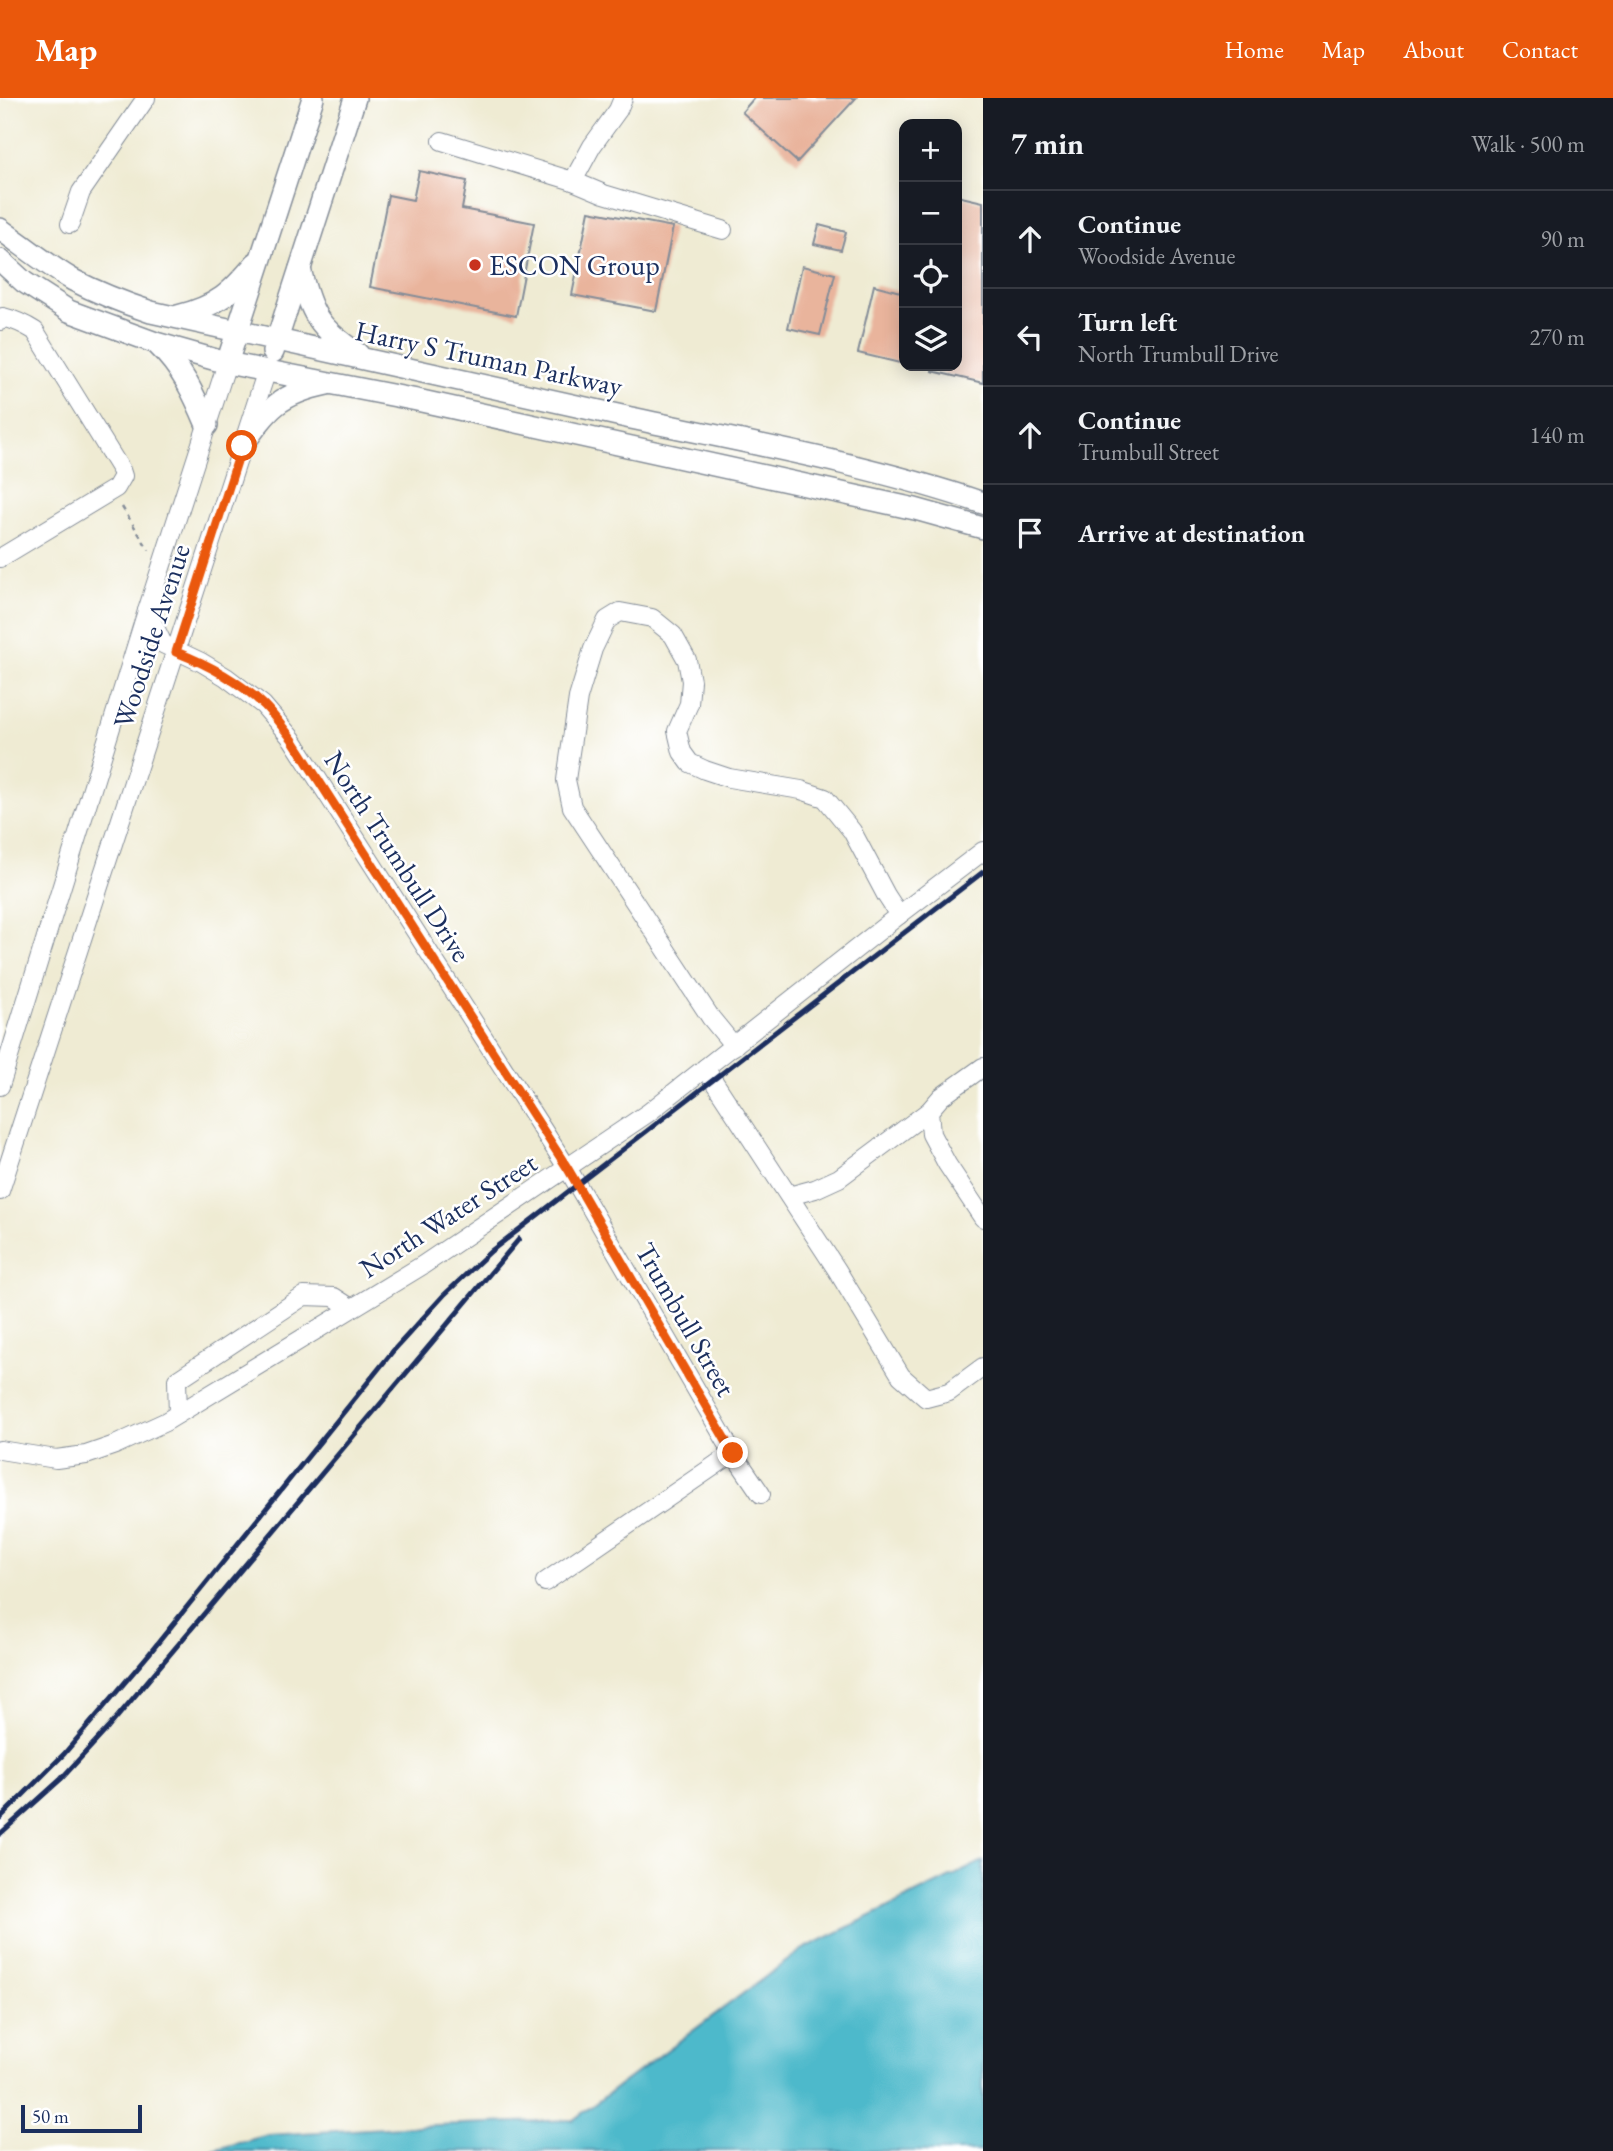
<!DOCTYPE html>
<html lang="en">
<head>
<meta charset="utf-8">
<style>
	body { margin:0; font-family:"EB Garamond",serif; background:#20242c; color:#f1f3f6 }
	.controls { position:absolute; right:21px; top:21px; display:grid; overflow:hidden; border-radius:14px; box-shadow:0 4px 18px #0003 }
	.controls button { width:63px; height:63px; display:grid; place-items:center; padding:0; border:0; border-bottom:2px solid #363941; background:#171b24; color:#f1f3f6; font:35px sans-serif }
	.scale { position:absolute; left:21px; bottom:18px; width:121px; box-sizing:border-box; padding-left:7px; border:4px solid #1b2f5e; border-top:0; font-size:19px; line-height:24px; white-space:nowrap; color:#1b2f5e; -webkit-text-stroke:5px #fff; paint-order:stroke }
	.stop { position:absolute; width:21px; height:21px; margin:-16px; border:5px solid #ea580c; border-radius:50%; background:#fff }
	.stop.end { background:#ea580c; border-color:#fff; box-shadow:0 2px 7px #0008 }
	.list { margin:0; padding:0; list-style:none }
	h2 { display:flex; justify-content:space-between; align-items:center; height:91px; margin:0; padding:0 28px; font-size:30px }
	h2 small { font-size:23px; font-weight:400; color:#9ea1a6 }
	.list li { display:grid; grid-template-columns:46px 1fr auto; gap:21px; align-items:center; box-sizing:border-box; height:98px; padding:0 28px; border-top:2px solid #363941 }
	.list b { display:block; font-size:26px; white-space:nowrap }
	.list p { margin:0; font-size:23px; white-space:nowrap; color:#9ea1a6 }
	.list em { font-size:23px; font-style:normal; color:#9ea1a6 }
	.icon { flex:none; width:38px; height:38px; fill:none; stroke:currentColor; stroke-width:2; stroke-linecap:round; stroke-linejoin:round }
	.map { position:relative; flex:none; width:983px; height:2053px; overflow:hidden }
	header { display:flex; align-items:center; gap:42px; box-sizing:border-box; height:98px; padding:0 35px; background:#ea580c; color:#fff }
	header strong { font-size:33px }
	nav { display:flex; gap:38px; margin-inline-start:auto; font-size:24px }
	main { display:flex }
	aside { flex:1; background:#171b24 }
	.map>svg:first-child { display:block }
	.water { fill:#4eb9cb; stroke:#347494; stroke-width:2 }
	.building { fill:#e9b49c }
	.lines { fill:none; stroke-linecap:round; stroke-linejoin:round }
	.minor-casing { stroke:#858d98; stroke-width:20 }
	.major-casing { stroke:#858d98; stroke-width:24 }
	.path { stroke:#858d98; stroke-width:2.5; stroke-dasharray:5 5; stroke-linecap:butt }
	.minor { stroke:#fff; stroke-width:18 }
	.major { stroke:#fff; stroke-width:21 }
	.rail { stroke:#1b2f5e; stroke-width:5 }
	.route { stroke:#ea580c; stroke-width:9 }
	.poi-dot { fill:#c8321e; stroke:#fff; stroke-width:2.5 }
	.labels { text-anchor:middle; stroke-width:5; stroke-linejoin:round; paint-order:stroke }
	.poi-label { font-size:28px; fill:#1b2f5e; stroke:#fff; text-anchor:start }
	.street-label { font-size:28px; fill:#1b2f5e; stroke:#fff }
</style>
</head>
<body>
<header>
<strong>Map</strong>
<nav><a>Home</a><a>Map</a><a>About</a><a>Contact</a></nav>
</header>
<main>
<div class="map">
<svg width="983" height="2053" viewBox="0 0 983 2053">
	<rect width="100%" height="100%" fill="#fff"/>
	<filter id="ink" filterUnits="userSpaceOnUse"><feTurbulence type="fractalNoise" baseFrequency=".0143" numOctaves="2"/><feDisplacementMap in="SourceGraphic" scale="14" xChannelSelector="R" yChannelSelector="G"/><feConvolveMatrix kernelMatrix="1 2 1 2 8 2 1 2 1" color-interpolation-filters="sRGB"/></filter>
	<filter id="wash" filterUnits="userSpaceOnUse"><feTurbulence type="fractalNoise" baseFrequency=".00686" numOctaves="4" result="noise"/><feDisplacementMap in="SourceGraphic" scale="28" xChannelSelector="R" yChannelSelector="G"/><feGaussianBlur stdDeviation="1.57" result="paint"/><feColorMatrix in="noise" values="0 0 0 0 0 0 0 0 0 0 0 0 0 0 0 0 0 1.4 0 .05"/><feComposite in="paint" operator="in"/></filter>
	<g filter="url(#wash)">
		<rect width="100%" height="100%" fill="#efebd3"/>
		<path class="water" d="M983 1763V2053H209L268 2037 435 2027 573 2022 803 1851Z"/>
		<g id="blocks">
			<g class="building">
				<path d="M754 0H856L797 64 742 14Z"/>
				<path d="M419 73 467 83 462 111 534 125 516 218 370 189 388 97 413 102Z"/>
				<path d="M957 98 983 104V285L932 273 933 268H957Z"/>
				<path d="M589 113 673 129 656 213 572 197Z"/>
				<path d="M819 127 846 134 841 152 814 146Z"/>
				<path d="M802 168 835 176 820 237 788 230Z"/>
				<path d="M874 187 904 195V266L858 255Z"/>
			</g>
		</g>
	</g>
	<g filter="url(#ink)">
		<use href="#blocks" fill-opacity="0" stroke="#858d98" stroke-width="2"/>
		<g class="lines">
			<g class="minor-casing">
				<g id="minor">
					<path d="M442 43 573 83 592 48 618 12 623 0"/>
					<path d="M573 83 604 96 723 132"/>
					<path d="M70 126 81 94 146 0"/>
					<path d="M0 223 3 219C15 222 24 226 35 233L121 372 123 378 116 390 0 460"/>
					<path d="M147 513 163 546 201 564 226 579 263 607 292 641 568 1071 733 1355 761 1396"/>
					<path d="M734 948 711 920 572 709 566 682 578 600 593 551 607 522 620 514 652 520 673 537 687 562 691 583 689 606 677 633 682 654 690 665 705 672 729 680 801 692 825 700 852 733 886 797 899 817"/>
					<path d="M983 969 941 999 929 1013 931 1036 947 1066 983 1120"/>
					<path d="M705 970 837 1172 901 1278 926 1300 949 1294 983 1269"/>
					<path d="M0 988 147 513 227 265"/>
					<path d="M0 1093 267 272"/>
					<path d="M789 1098 815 1091 839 1080 929 1013"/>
					<path d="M178 1316 177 1282 304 1198 334 1199 351 1210"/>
					<path d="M0 1352 56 1361 86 1357 115 1347 165 1324 423 1167 648 1015 899 817 983 753"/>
					<path d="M545 1484 733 1355"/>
				</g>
			</g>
			<g class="major-casing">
				<g id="major">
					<path d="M0 131C24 148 47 167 73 182 98 195 124 205 151 214 308 248 465 284 622 318 743 344 865 365 983 405"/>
					<path d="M0 162 24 184 69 213 156 245 227 265 417 302 915 411 983 430"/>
					<path d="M300 171C311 217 318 229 358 256"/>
					<path d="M178 218C218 208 231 195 256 165"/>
					<path d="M158 247C182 270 194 296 207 327"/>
					<path d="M273 254 355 0"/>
					<path d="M227 265 313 0"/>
					<path d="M242 348C269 310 279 296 327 286"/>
				</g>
			</g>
			<path class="path" d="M122 409 149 452"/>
			<use href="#minor" class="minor"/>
			<use href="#major" class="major"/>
			<g class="rail">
				<path d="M0 1720 64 1656 149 1556 393 1253 444 1197 491 1153 983 774"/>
				<path d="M0 1736 61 1681 108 1630 519 1141"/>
			</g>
		</g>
	</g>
	<g class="lines" filter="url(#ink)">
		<path class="route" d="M242 348 176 554C207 566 239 583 264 607 274 617 283 630 292 641L568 1071 733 1355"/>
	</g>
	<circle class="poi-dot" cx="475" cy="167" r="7"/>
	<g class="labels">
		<g class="poi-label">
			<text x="489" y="177">ESCON Group</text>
		</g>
		<g class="street-label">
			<text transform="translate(489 260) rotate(12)" y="10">Harry S Truman Parkway</text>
			<text transform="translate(151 538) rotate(-72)" y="10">Woodside Avenue</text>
			<text transform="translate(398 758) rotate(57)" y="10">North Trumbull Drive</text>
			<text transform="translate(448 1117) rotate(-33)" y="10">North Water Street</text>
			<text transform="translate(686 1221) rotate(60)" y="10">Trumbull Street</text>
		</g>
	</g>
</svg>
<div class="controls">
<button>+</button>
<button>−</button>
<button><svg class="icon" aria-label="locate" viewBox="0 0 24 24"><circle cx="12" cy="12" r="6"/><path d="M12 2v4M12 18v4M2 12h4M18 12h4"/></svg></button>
<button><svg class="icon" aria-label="layers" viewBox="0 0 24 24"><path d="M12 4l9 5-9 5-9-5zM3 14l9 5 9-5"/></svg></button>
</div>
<div class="scale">50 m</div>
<div class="stop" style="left:242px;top:348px"></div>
<div class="stop end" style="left:733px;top:1355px"></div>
</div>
<aside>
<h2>7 min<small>Walk · 500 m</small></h2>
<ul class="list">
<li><svg class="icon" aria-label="ahead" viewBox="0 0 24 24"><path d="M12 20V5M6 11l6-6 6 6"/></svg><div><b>Continue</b><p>Woodside Avenue</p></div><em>90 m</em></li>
<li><svg class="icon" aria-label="left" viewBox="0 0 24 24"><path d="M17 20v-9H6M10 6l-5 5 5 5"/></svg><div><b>Turn left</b><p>North Trumbull Drive</p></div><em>270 m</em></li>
<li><svg class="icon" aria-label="ahead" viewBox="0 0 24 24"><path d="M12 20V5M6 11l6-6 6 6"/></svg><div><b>Continue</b><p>Trumbull Street</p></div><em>140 m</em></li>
<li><svg class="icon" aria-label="arrive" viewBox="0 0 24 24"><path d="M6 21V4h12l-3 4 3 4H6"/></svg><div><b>Arrive at destination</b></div></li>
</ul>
</aside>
</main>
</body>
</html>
